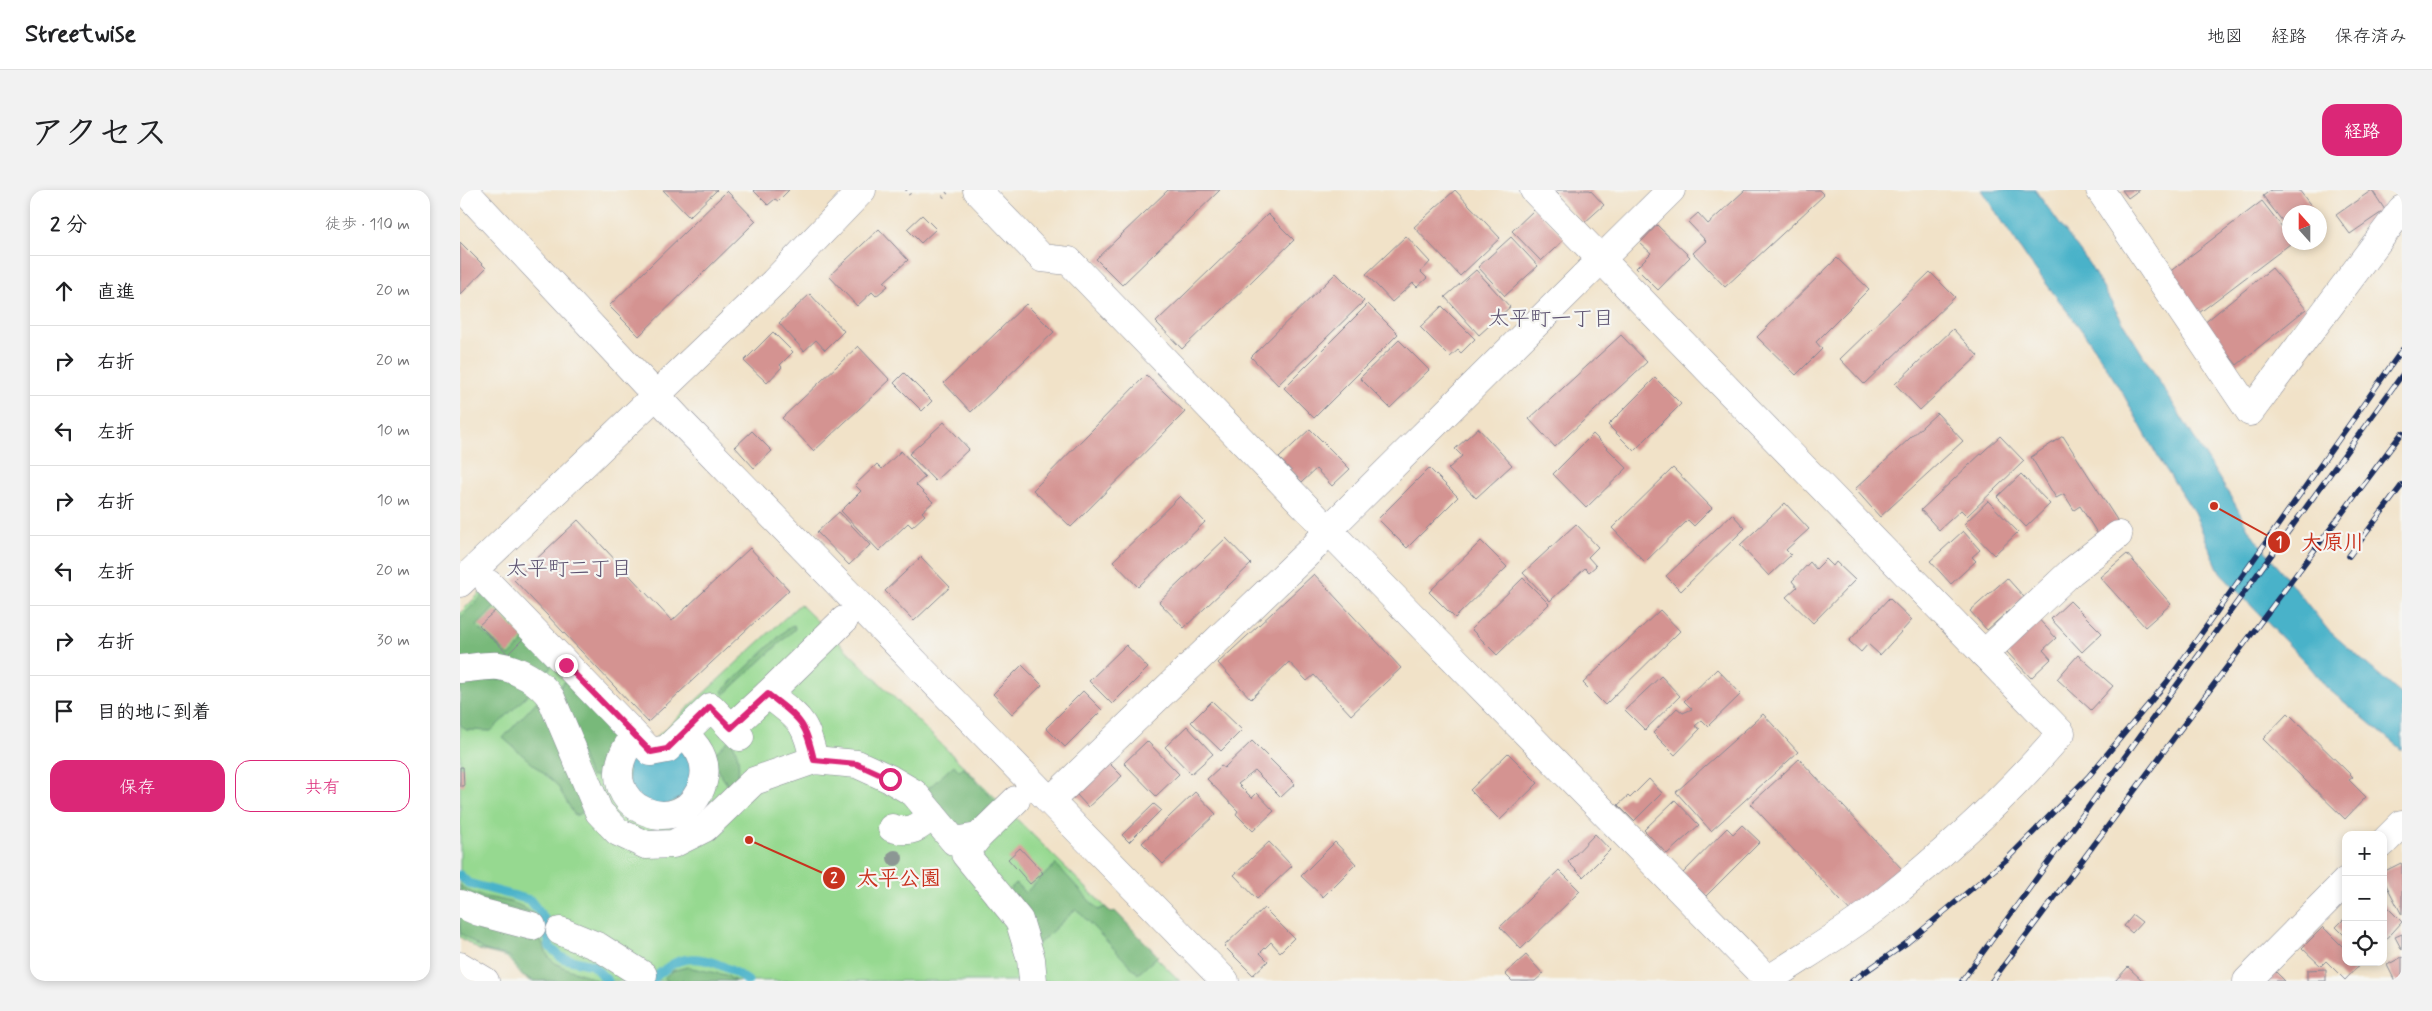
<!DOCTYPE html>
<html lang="ja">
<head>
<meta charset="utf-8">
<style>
	body { margin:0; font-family:Mynerve,"Klee One",sans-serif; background:#f2f2f2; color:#202124 }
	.controls { position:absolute; right:15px; bottom:15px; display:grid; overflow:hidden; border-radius:10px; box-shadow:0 2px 8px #0003 }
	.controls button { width:45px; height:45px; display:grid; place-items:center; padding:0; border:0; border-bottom:1px solid #e0e0e0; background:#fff; color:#202124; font:25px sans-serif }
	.compass { position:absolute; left:1822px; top:15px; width:45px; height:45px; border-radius:50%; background:#fff; box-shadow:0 2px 8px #0003; rotate:339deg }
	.stop { position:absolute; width:15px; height:15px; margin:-11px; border:4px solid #db2777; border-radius:50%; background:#fff }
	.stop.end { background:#db2777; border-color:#fff; box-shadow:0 1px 5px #0008 }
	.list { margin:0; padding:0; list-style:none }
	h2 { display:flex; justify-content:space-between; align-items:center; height:65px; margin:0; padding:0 20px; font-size:21px }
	h2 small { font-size:16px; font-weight:400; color:#757577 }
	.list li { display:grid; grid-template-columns:32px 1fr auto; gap:15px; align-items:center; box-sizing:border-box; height:70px; padding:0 20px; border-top:1px solid #e0e0e0 }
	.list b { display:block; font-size:19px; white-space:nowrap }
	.list em { font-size:16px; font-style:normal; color:#757577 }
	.actions { display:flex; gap:10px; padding:15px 20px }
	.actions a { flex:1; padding:11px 0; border:1px solid #db2777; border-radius:15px; text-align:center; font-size:18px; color:#db2777 }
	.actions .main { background:#db2777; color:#fff }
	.icon { flex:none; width:28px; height:28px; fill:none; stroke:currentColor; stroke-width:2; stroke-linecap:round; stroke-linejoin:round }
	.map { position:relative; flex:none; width:1942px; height:791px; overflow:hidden; border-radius:15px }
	header { display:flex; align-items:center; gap:30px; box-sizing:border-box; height:70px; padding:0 25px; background:#fff; border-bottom:1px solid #e0e0e0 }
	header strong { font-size:24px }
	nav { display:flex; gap:28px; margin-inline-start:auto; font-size:18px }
	.intro { display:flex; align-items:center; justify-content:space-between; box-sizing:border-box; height:120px; padding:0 30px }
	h1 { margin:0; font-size:35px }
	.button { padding:12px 22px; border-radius:15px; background:#db2777; color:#fff; font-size:18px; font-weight:700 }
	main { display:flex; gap:30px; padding:0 30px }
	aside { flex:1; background:#fff; border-radius:15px; box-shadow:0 2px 8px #0003 }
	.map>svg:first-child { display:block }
	.green { fill:#96d990; stroke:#588477 }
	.forest { fill:#78b97a; stroke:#4a746c }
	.water { fill:#4ab2c9; stroke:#327094 }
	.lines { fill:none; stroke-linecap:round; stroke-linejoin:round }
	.stream { stroke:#4ab2c9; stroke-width:9 }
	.building { fill:#d49391 }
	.minor-casing { stroke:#868893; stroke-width:29 }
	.path { stroke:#868893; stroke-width:3; stroke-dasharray:1 4; stroke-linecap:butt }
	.minor { stroke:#fff; stroke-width:28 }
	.rail-casing { stroke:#1b2f5e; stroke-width:5.5 }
	.rail { stroke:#f6f6f2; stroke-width:4; stroke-dasharray:11; stroke-linecap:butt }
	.tree { fill:#8c9794 }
	.route { stroke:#db2777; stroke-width:6 }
	.labels { text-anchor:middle; stroke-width:4.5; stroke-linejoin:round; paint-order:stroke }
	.neighbourhood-label { font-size:21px; fill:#5c5270; stroke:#f6f6f2 }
	.leader { fill:none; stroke:#c8321e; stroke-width:2 }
	.callout-dot { fill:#c8321e; stroke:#f6f6f2; stroke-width:2 }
	.mark-label { font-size:15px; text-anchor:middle; font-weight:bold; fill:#fff }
	.callout-label { font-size:21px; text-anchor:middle; font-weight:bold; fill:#c8321e; stroke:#f6f6f2; stroke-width:4.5; stroke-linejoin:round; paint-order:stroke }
</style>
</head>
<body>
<header>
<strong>Streetwise</strong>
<nav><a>地図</a><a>経路</a><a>保存済み</a></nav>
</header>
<div class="intro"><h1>アクセス</h1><a class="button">経路</a></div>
<main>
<aside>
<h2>2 分<small>徒歩 · 110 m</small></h2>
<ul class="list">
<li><svg class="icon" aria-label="ahead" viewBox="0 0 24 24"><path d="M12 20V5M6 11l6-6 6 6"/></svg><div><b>直進</b></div><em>20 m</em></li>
<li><svg class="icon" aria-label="right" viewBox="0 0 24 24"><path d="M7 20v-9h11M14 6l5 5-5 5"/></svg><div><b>右折</b></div><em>20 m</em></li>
<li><svg class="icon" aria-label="left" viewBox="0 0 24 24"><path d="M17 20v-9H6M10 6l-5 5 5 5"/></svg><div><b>左折</b></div><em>10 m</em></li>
<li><svg class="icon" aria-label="right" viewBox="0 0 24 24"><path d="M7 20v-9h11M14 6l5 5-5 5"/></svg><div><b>右折</b></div><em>10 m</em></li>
<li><svg class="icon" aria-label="left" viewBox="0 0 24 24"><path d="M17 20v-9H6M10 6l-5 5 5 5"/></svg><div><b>左折</b></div><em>20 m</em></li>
<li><svg class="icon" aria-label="right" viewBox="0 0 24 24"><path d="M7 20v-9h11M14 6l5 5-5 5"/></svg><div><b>右折</b></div><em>30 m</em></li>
<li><svg class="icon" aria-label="arrive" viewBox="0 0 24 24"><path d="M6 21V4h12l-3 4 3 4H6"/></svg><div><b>目的地に到着</b></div></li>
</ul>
<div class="actions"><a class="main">保存</a><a>共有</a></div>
</aside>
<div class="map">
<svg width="1942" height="791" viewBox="0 0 1942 791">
	<rect width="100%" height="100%" fill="#f6f6f2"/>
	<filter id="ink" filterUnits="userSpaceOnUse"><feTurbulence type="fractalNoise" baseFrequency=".02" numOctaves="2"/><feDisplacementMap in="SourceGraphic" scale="10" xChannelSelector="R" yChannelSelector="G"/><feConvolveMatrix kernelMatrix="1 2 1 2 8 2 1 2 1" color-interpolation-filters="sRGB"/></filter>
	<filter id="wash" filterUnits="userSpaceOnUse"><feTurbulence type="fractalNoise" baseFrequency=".0096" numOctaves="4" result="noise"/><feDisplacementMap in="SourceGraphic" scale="20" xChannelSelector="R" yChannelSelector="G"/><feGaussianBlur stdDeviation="1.12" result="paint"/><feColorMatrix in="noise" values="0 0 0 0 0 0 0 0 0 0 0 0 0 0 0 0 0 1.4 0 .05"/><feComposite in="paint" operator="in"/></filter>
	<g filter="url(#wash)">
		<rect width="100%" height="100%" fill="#f1e2c8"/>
		<path class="green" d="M33 390 190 553 340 414 720 791H71L62 786 47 767 19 760 0 747V423Z"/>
		<g class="forest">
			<path d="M24 404 36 416 17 436 49 466 66 449 90 473 91 478 82 485 0 471V428Z"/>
			<path d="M334 435 335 439 264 505 262 501 329 437Z"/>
			<path d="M48 488 72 501 31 541 6 540 0 534V491Z"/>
			<path d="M105 491 162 548 149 584 130 587 97 501Z"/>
			<path d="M79 509 127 620 115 626 97 595 43 548Z"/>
			<path d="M270 549C281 564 281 585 273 602L252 573 250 568Z"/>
			<path d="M494 575 499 581 504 578 535 611 511 634 497 638 464 602Z"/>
			<path d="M596 674 638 720 645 717 651 723 655 721 698 766 678 784 616 719 575 757 547 702 556 693 565 703Z"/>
			<path d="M0 695C21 714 50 703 74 725L0 704Z"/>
			<path d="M0 726 80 748C83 754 85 761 88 766 97 780 123 781 137 791H74L64 786 49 766 24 760 0 743Z"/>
			<path d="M227 777 265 785 276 791H208L204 788 212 781Z"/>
		</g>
		<g class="water">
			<path d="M1521 0H1575L1629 74 1665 136 1775 314 1788 339 1868 440 1942 505V560L1867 498 1849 476 1760 383 1734 322 1699 269 1662 202 1629 150 1569 71Z"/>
			<path d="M228 554 235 600 199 619 171 604 166 562Z"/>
		</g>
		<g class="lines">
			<g class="stream">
				<path d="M0 685 8 693 70 710 84 728 90 757 102 768 132 775 148 791"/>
				<path d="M191 791C199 784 208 775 219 771 242 763 270 778 288 791"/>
			</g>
		</g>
		<g id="blocks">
			<g class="building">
				<path d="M203 0H257L229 27Z"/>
				<path d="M293 0H329L318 11 315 9 308 15Z"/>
				<path d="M708 0H760L662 95 636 69Z"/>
				<path d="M995 0 1040 48 1000 86 954 37Z"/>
				<path d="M1094 0H1130L1144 15 1124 33Z"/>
				<path d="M1285 0H1359L1364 5 1265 97 1233 63 1246 51 1228 32 1238 23 1248 34Z"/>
				<path d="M1662 0H1679L1668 8Z"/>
				<path d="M1811 0H1839L1856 22H1830V41L1803 6Z"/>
				<path d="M1912 0 1925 20 1890 44 1876 25Z"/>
				<path d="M267 1 296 31 179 146 149 116Z"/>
				<path d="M1802 11 1830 47V54L1739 123 1708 83Z"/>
				<path d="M1075 19 1105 49 1081 71 1052 41Z"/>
				<path d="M808 24 834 50 722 159 696 132Z"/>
				<path d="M462 25 476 39 461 53 447 39Z"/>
				<path d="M1197 35 1230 67 1198 100 1176 78 1191 63 1180 53Z"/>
				<path d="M419 39 448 70 424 92 428 96 416 106 412 102 397 116 369 86Z"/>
				<path d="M946 46 970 72 961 82 967 88 957 97 953 93 932 112 906 84Z"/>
				<path d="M1051 47 1078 76 1045 106 1018 77Z"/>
				<path d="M0 52 26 78 0 105Z"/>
				<path d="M1377 68 1409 99 1356 152 1362 159 1336 185 1297 147Z"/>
				<path d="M1812 78 1846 119 1777 175 1743 134Z"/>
				<path d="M1016 80 1050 117 1019 145 985 107Z"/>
				<path d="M1470 82 1495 107 1404 194 1380 169Z"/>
				<path d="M876 83 904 111 818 195 791 167Z"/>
				<path d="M350 104 384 141 365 160 356 150 344 161 319 133Z"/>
				<path d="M566 114 594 142 511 222 484 193Z"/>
				<path d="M908 114 938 144 854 228 824 198Z"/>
				<path d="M982 116 1015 149 1001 163 998 160 990 167 960 137Z"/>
				<path d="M1493 139 1518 166 1460 220 1435 194Z"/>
				<path d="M313 142 333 162 320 175 322 177 307 193 284 171Z"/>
				<path d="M1161 145 1187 172 1095 257 1069 229Z"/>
				<path d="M939 150 969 180 930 218 900 188Z"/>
				<path d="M398 156 430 190 354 261 322 228Z"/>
				<path d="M444 183 472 211 462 221 434 193Z"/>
				<path d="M686 185 725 222 611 337 573 300Z"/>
				<path d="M1195 188 1221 214 1174 261 1148 235Z"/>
				<path d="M1477 223 1503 251 1420 327 1395 299Z"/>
				<path d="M484 232 509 259 475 291 449 264Z"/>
				<path d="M1018 238 1052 275 1016 308 988 279 1002 266 995 259Z"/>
				<path d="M850 239 890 279 872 296 856 279 842 292 819 268Z"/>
				<path d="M292 241 312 261 294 278 275 257Z"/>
				<path d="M1133 244 1167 278 1126 318 1093 284Z"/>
				<path d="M1540 246 1564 271 1507 326 1501 320 1479 340 1461 320Z"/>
				<path d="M1603 246 1659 333 1639 346 1620 316 1614 320 1604 304 1596 308 1571 267Z"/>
				<path d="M441 261 465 287 456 295 473 312 462 322 465 325 452 337 448 333 419 361 381 321 401 301 395 295 417 274 422 279Z"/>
				<path d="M969 278 998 307 947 358 918 329Z"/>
				<path d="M1213 278 1252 318 1234 336 1228 330 1185 372 1152 338Z"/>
				<path d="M1561 284 1590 314 1566 337 1537 307Z"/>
				<path d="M720 306 745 332 678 397 653 371Z"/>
				<path d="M1528 311 1558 342 1534 365 1504 334Z"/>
				<path d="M1325 313 1349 339 1326 360 1331 365 1309 386 1280 355Z"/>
				<path d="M379 322 410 355 389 375 357 342Z"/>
				<path d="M1272 324 1285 338 1221 401 1206 386Z"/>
				<path d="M118 330 212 431 290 358 329 400 188 532 54 390Z"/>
				<path d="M1116 334 1138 357 1128 367 1136 376 1129 382 1125 378 1090 411 1063 383Z"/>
				<path d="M1503 341 1520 360 1512 367 1516 371 1491 394 1470 371Z"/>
				<path d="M766 348 791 374 724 438 699 412Z"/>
				<path d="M1021 351 1047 377 995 428 969 402Z"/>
				<path d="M1667 364 1711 414 1685 437 1640 387Z"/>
				<path d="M461 367 490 397 454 431 425 401Z"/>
				<path d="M1366 369 1373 376 1376 372 1395 390 1353 433 1326 407 1337 397 1332 391 1350 372 1356 379Z"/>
				<path d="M854 384 941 478 891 525 854 485 847 491 829 472 791 509 758 473Z"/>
				<path d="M1063 388 1089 414 1037 465 1011 439Z"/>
				<path d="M1547 388 1564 407 1527 440 1510 421Z"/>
				<path d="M1429 408 1452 430 1420 465 1408 454 1401 462 1389 451Z"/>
				<path d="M1610 411 1642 443 1622 462 1591 429Z"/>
				<path d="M36 420 64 448 48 464 19 435Z"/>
				<path d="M1200 420 1220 441 1145 515 1123 493Z"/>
				<path d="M1575 425 1596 448 1583 460 1591 469 1571 488 1546 461Z"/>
				<path d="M666 455 688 478 652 514 629 491Z"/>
				<path d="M1618 465 1653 496 1631 520 1597 489Z"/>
				<path d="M562 475 582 495 552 524 533 504Z"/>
				<path d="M1257 479 1281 504 1248 536 1242 530 1235 536 1240 539 1215 565 1193 543 1217 518 1223 523 1232 519 1224 511Z"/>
				<path d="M1201 486 1220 506 1185 540 1165 520Z"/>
				<path d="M623 501 642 520 605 557 586 538Z"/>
				<path d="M752 511 782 540 761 561 731 532Z"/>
				<path d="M1828 523 1893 587 1889 590 1906 607 1885 629 1803 549Z"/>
				<path d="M1303 524 1338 562 1251 641 1216 602Z"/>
				<path d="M727 536 753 564 731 584 705 557Z"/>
				<path d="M687 551 719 584 696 606 664 573Z"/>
				<path d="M792 551 835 594 821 607 795 581 778 594 792 608 797 603 814 621 793 641 776 624 778 621 747 589 761 576 764 578Z"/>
				<path d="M1048 563 1078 593 1040 630 1010 600Z"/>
				<path d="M1339 569 1442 679 1393 724 1291 614Z"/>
				<path d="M649 573 662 586 628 617 616 604Z"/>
				<path d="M0 577H3L4 596H0Z"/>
				<path d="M1189 589 1202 603 1174 631 1158 615 1168 606 1170 608Z"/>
				<path d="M735 602 756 624 703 674 682 653Z"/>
				<path d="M1215 610 1239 635 1207 664 1184 640Z"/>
				<path d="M694 614 701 620 669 652 662 645Z"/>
				<path d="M1282 635 1300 652 1246 706 1223 683 1267 638 1273 644Z"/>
				<path d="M1135 644 1150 660 1123 687 1108 672Z"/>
				<path d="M809 652 832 676 797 709 774 685Z"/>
				<path d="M875 652 896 674 863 707 841 686Z"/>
				<path d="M560 658 583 683 570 694 548 669Z"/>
				<path d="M1941 673 1942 675V725L1923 689V682Z"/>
				<path d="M1099 680 1120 701 1061 759 1040 737Z"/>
				<path d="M1923 713 1942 732 1923 753Z"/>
				<path d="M804 718 834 748 820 762 811 752 800 763 808 771 793 785 764 756Z"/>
				<path d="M1673 725 1682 732 1672 743 1664 736Z"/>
				<path d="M1886 727V747L1876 737Z"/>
				<path d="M1863 737 1886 760V772H1898L1900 774 1885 790 1866 771 1861 776 1842 758Z"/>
				<path d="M1942 744V760L1935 747Z"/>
				<path d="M1066 765 1083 784 1075 791H1052L1045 784Z"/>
				<path d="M1942 767V791H1935L1927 775Z"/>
				<path d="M1668 777 1683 791H1655Z"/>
				<path d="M1866 779V791H1847V780Z"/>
				<path d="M1815 781 1825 791H1805Z"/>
			</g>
		</g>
	</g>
	<g filter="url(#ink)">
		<use href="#blocks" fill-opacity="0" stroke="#868893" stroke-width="1"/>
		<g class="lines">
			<g class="minor-casing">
				<g id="minor">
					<path d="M4 0 222 233 765 791"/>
					<path d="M517 0 582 68 609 71 868 340 1308 790C1346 765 1387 741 1422 713 1486 662 1548 606 1601 543L1074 0"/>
					<path d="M1640 0 1790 222 1942 19"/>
					<path d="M0 393 314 92 402 0"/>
					<path d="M29 394 191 562 207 559 251 517 280 547"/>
					<path d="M1524 464 1611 382 1658 345"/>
					<path d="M0 479C12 478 27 475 39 476 58 479 81 492 91 508L139 622 158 642 186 655 213 654 245 638 294 591 354 570 397 574 430 589 454 603 494 651 518 647 556 610"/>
					<path d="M308 504 384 430"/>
					<path d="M271 538 308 504C339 529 345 528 354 570"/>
					<path d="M169 554C128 617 225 656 243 592 248 575 241 560 228 548"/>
					<path d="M590 611 855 356 868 340 1211 0"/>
					<path d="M432 638C450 644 459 638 472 625"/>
					<path d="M518 647 505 664 559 730 571 769 573 791"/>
					<path d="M1923 653 1942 634"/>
					<path d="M0 714 19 722 72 736"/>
					<path d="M100 741 139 757 183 785"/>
					<path d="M0 776 25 791"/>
					<path d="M1787 791 1886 691"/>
				</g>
			</g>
			<g class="path">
				<path d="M446 0 450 5"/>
				<path d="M483 7 488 2"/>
			</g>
			<use href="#minor" class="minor"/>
			<g class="rail-casing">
				<g id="rail">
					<path d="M1889 366 1942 295"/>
					<path d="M1392 791 1448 752 1546 670 1628 587 1707 492 1942 160"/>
					<path d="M1502 791 1942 185"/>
					<path d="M1532 791 1942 243"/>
				</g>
			</g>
			<use href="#rail" class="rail"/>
		</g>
		<circle class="tree" cx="435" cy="668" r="8"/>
	</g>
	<g class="lines" filter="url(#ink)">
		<path class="route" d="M106 475 191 562 207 559 250 517 271 538 308 504C339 529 345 529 354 570L397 574 430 589"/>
	</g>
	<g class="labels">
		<g class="neighbourhood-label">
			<text x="1091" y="135">太平町一丁目</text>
			<text x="109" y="385">太平町二丁目</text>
		</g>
	</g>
	<path class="leader" d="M1754 316L1819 352M289 650L374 688"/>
	<g class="callout-dot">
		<circle cx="1754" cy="316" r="5"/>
		<circle cx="289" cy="650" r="5"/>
		<circle cx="1819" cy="352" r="12"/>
		<circle cx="374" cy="688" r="12"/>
	</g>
	<g class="mark-label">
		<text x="1819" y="357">1</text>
		<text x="374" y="693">2</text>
	</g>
	<g class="callout-label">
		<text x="1873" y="359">大原川</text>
		<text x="439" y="695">太平公園</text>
	</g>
</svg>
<div class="controls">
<button>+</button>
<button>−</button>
<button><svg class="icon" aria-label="locate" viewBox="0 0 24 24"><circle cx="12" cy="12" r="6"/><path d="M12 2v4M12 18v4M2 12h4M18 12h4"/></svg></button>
</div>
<svg class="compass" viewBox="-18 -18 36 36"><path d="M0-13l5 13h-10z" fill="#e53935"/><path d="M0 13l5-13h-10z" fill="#757577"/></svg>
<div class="stop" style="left:430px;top:589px"></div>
<div class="stop end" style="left:106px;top:475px"></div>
</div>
</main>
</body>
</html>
